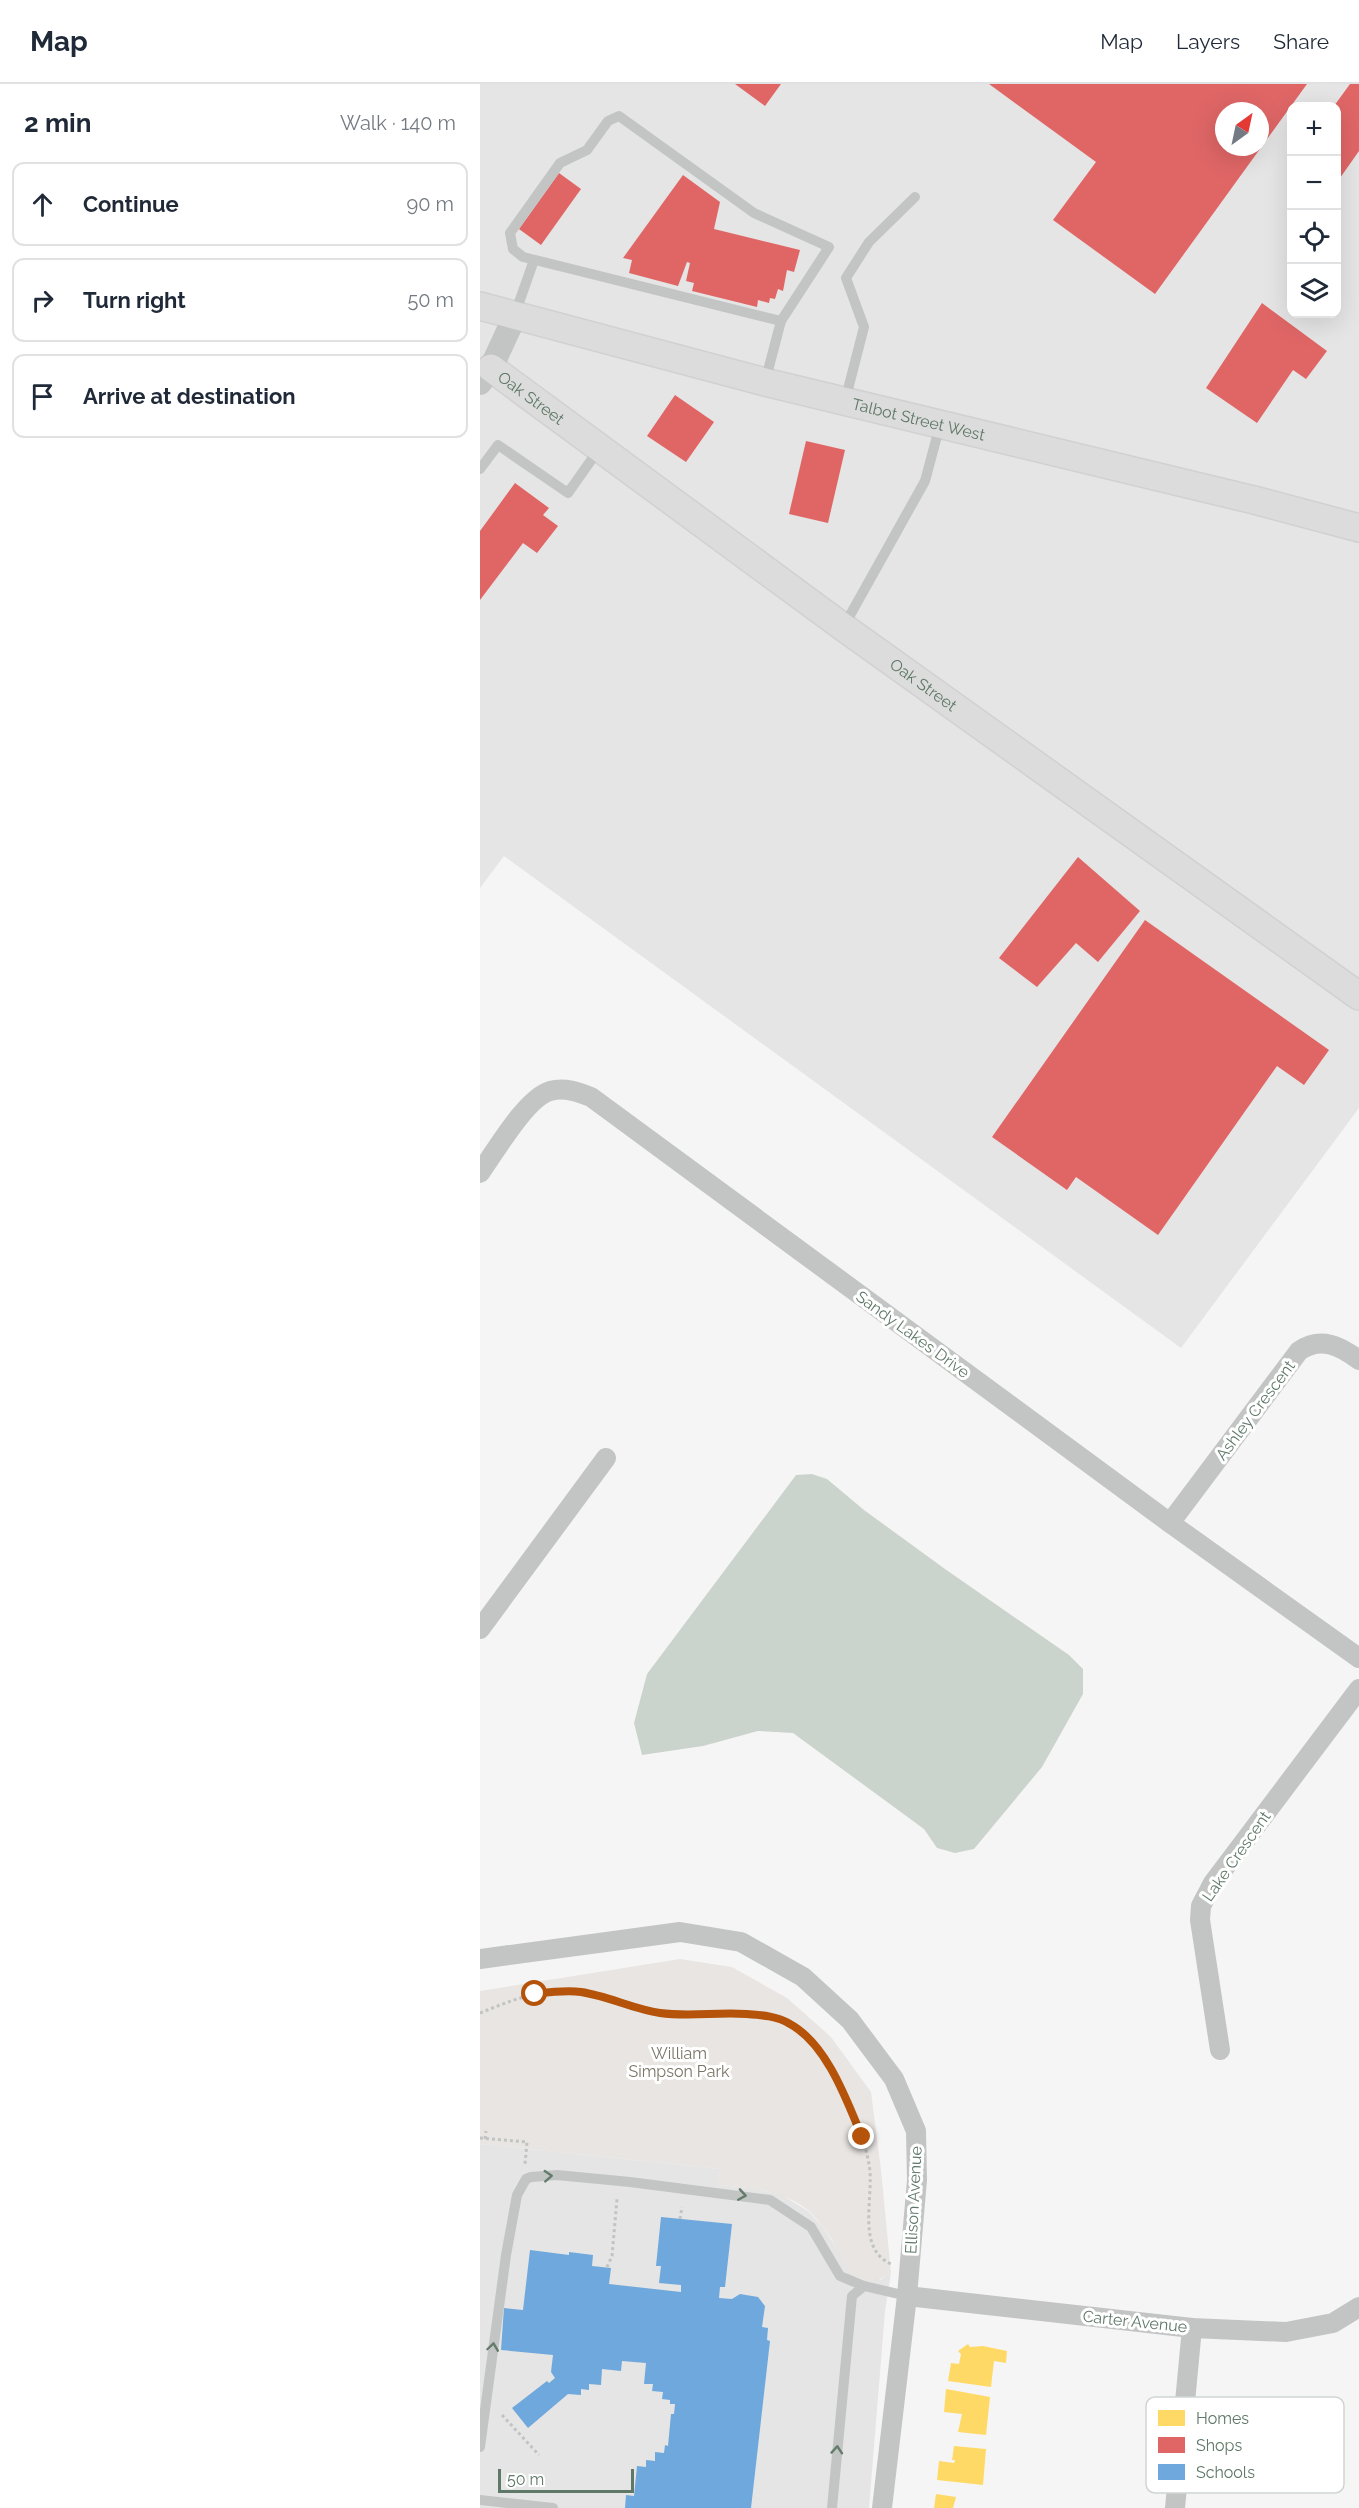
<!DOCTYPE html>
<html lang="en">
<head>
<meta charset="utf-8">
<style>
	body { margin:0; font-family:Raleway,sans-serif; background:#f6f6f7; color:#1f2937 }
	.controls { position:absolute; right:18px; top:18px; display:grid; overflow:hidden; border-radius:12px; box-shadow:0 6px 24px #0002 }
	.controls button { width:54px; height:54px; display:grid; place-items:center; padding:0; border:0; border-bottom:2px solid #e0e1e3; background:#fff; color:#1f2937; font:30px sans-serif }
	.compass { position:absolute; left:735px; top:18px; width:54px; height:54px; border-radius:50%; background:#fff; box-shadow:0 6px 24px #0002; rotate:33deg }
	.scale { position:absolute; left:18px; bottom:15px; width:136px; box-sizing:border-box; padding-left:6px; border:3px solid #5f7867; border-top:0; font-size:16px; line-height:21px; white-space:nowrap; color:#5f7867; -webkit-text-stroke:4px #fff; paint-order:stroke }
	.stop { position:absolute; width:18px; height:18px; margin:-14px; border:4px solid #b45309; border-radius:50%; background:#fff }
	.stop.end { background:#b45309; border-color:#fff; box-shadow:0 2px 6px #0008 }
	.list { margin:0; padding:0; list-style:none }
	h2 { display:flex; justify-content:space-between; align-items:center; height:78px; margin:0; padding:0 24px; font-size:26px }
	h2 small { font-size:20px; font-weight:400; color:#747a83 }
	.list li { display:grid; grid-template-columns:39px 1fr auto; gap:18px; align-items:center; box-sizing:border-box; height:84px; margin:0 12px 12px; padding:0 12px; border:2px solid #e0e1e3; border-radius:12px }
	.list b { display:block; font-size:22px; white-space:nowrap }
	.list em { font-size:20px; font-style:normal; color:#747a83 }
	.icon { flex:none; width:33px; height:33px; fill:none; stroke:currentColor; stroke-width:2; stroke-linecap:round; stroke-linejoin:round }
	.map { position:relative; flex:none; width:879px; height:2424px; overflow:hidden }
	header { display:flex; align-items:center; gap:36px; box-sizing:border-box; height:84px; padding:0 30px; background:#fff; border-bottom:2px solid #e0e1e3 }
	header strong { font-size:28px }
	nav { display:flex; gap:33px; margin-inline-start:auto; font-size:21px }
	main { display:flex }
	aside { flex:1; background:#fff }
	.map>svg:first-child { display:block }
	.built { fill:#e4e5e4; fill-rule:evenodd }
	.green { fill:#e8e5e3 }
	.water { fill:#cbd4cc }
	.homes { fill:#ffd966 }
	.shops { fill:#e06666; fill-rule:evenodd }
	.schools { fill:#6fa8dc }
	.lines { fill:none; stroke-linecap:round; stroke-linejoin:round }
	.secondary-casing { stroke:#d0d1d0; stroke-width:30 }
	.path { stroke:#c1c4c2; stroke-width:3; stroke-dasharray:3 3; stroke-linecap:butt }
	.service { stroke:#c3c5c4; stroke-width:10 }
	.minor { stroke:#c3c5c4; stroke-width:20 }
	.tertiary { stroke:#c3c5c4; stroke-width:24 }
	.secondary { stroke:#dbdcdb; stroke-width:27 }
	.oneway { stroke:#647c6c }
	.route { stroke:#b45309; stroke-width:8 }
	.labels { text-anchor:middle; stroke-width:6; stroke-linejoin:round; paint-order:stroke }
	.street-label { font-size:16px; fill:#5f7867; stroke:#fff }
	.park-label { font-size:16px; fill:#7b7567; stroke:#fff }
	.key { fill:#fff; stroke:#cfd6d1; stroke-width:1.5 }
	.key-label { font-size:16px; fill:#5f7867 }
</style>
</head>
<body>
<header>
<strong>Map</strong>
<nav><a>Map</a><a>Layers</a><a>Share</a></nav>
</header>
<main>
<aside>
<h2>2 min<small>Walk · 140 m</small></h2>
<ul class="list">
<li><svg class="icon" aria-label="ahead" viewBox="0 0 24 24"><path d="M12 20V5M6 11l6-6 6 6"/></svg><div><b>Continue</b></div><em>90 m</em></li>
<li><svg class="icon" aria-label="right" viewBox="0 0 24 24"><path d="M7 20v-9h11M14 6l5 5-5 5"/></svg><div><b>Turn right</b></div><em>50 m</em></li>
<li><svg class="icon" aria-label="arrive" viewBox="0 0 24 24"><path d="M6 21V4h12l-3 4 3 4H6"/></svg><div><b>Arrive at destination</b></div></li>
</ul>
</aside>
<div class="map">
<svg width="879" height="2424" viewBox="0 0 879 2424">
	<rect width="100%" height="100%" fill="#f6f5f5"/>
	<g class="built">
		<path d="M0 0H879V1024L701 1264 24 772 0 804ZM812 22H856V230H812ZM744 27H780V63H744Z"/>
		<path d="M0 2060 239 2085 238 2101 270 2104 302 2111 328 2127 343 2143 357 2165 400 2196 411 2189 405 2227 389 2424H0Z"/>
	</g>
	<path class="green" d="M200 1875 252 1883 307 1914 351 1953 391 2008 401 2086 411 2189C374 2213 366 2182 352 2156 346 2146 337 2135 329 2127 304 2106 268 2104 237 2101L239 2085 0 2060V1907Z"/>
	<path class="water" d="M332 1390 347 1395 384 1426 465 1485 589 1571 603 1585V1610L562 1683 494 1765 475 1769 457 1764 444 1745 313 1649 278 1647 223 1662 162 1671 154 1639 167 1590 316 1391Z"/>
	<g class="homes">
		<path d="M488 2260 490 2263 503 2262 527 2267 526 2279 514 2277 511 2303 468 2297 471 2279 479 2280 481 2270 478 2267Z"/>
		<path d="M466 2305 510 2313 506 2351 478 2348 482 2330 464 2328Z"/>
		<path d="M474 2362 506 2365 503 2401 457 2396 459 2377 474 2379 475 2376H472Z"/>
		<path d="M456 2410 476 2413 473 2424H454Z"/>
	</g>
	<g class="shops">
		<path d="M255 0H301L285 22Z"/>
		<path d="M509 0H827L675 210 573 136 616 78ZM744 27H780V63H744Z"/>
		<path d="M870 0H879V67L860 94 856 91V22H854Z"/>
		<path d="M79 89 101 105 61 161 39 145Z"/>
		<path d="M203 91 240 118 234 145 320 166 314 188 307 186 303 207 298 205 295 215 290 214 289 219 278 216 277 223 212 207 214 199 206 197 210 179 207 178 198 202 149 189 152 176 143 174Z"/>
		<path d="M782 219 847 267 826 295 813 286 777 339 726 304Z"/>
		<path d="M195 311 234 338 206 378 167 352Z"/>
		<path d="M326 357 365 366 348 439 309 430Z"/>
		<path d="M35 399 69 424 63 431 78 442 57 469 43 459 0 516V447Z"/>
		<path d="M598 773 660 827 618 878 596 859 557 903 519 874Z"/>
		<path d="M665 836 849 966 824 1001 797 982 678 1151 596 1093 587 1106 512 1053Z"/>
	</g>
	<path class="schools" d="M181 2133 252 2140 245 2203H240L239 2214 252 2215 260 2210 278 2213 285 2222 282 2243 288 2244 287 2256 290 2257 271 2424H145L146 2411 154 2412 157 2382 166 2383V2376L175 2377V2368L184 2369 185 2361 188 2362 191 2330H194L195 2320H190V2316L182 2315 183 2308 172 2307 173 2300H164L166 2279 142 2277 141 2287 122 2285 121 2301 109 2300V2306L101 2305V2311L88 2310 48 2344 32 2324 67 2297 69 2299 75 2294 71 2288 73 2271 21 2266 24 2224 43 2226 50 2166 89 2171V2168L113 2171 112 2182 131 2184 129 2200 201 2208V2201L179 2199 181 2182H176Z"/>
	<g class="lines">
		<g class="secondary-casing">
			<g id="secondary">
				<path id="s1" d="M0 222 285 298 774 416 879 444"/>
				<path id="s2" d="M11 284 363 543 879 912"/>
			</g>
		</g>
		<g class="path">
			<path d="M0 1929C27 1918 54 1907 83 1907 111 1907 135 1921 162 1926 179 1929 196 1931 212 1931 252 1931 303 1921 332 1957 359 1992 381 2037 389 2080 395 2112 375 2164 411 2180"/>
			<path d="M0 2054 47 2058 45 2080"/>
			<path d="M5 2055 6 2047"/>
			<path d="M200 2135 202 2123"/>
			<path d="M127 2183 132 2172 137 2115"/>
			<path d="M22 2331 59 2371"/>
		</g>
		<g class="service">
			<path d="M139 32 274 129 349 163 301 237 43 173 33 165 30 149 80 79 107 66 128 37Z"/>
			<path d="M35 230 54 176"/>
			<path d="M285 298 301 237"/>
			<path d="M365 317 384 243 366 194 389 158 435 113"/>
			<path d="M0 385 18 361 88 409 119 365"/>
			<path d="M364 542 445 397 460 341"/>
			<path d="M0 2363 26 2171 37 2111 46 2095 51 2093 77 2091 150 2098 290 2116 331 2143 360 2192 384 2202"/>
			<path d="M0 2416 73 2424"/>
			<path d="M352 2424 372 2212 384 2202 427 2212"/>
		</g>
		<g class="minor">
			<path d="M0 1089C15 1068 46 1014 70 1007 85 1003 98 1008 111 1013L690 1439 879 1574"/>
			<path d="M690 1439 819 1267C841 1252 860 1262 879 1276"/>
			<path d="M0 1545 126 1374"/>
			<path d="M0 1875 200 1848 261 1858 323 1893 370 1936 414 1995 436 2047 437 2096 427 2212 402 2424"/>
			<path d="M740 1966 720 1836 721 1822 733 1799 879 1605"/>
			<path d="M427 2212 712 2244 806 2248 853 2239 879 2223"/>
			<path d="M695 2424 712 2244"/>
		</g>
		<path class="tertiary" d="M0 299 11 284 35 232"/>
		<use href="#secondary" class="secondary"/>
	</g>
	<defs><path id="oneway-chevron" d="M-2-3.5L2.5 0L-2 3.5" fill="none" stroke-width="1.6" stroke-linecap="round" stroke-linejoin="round" transform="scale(1.5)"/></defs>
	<g class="oneway">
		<use href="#oneway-chevron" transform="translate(68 2092) rotate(-3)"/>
		<use href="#oneway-chevron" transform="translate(262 2111) rotate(9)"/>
		<use href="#oneway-chevron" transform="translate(13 2263) rotate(-82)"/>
		<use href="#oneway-chevron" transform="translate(357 2366) rotate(-86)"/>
	</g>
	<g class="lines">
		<path class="route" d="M55 1910C71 1908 85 1906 101 1908 128 1912 153 1925 180 1929 209 1933 237 1928 266 1930 281 1931 297 1932 310 1940 347 1960 367 2017 382 2053"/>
	</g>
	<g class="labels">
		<g class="street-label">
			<text dy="6" stroke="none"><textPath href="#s2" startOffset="50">Oak Street</textPath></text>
			<text dy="6" stroke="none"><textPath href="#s1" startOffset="453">Talbot Street West</textPath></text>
			<text dy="6" stroke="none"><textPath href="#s2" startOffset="536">Oak Street</textPath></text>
			<text transform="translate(433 1250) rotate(36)" y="6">Sandy Lakes Drive</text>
			<text transform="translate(775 1326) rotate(-53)" y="6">Ashley Crescent</text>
			<text transform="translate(756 1772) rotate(-55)" y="6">Lake Crescent</text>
			<text transform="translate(433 2116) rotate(-87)" y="6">Ellison Avenue</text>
			<text transform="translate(655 2237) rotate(6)" y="6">Carter Avenue</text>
		</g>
		<g class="park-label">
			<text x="199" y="1975">William<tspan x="199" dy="18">Simpson Park</tspan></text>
		</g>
	</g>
	<rect x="666" y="2313" width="198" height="96" rx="9" class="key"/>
	<rect x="678" y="2326" width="27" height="16" fill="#ffd966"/>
	<rect x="678" y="2353" width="27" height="16" fill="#e06666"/>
	<rect x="678" y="2380" width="27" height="16" fill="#6fa8dc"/>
	<g class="key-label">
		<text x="716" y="2340">Homes</text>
		<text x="716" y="2367">Shops</text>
		<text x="716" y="2394">Schools</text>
	</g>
</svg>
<div class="controls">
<button>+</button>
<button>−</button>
<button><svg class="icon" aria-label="locate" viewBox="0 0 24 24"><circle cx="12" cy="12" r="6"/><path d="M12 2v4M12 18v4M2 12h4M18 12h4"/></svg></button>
<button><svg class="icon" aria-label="layers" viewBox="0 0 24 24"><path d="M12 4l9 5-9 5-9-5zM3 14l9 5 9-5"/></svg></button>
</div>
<svg class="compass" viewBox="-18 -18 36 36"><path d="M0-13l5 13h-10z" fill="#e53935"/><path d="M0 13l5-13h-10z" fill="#747a83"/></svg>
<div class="scale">50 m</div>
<div class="stop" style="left:55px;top:1910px"></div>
<div class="stop end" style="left:382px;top:2053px"></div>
</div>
</main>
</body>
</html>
